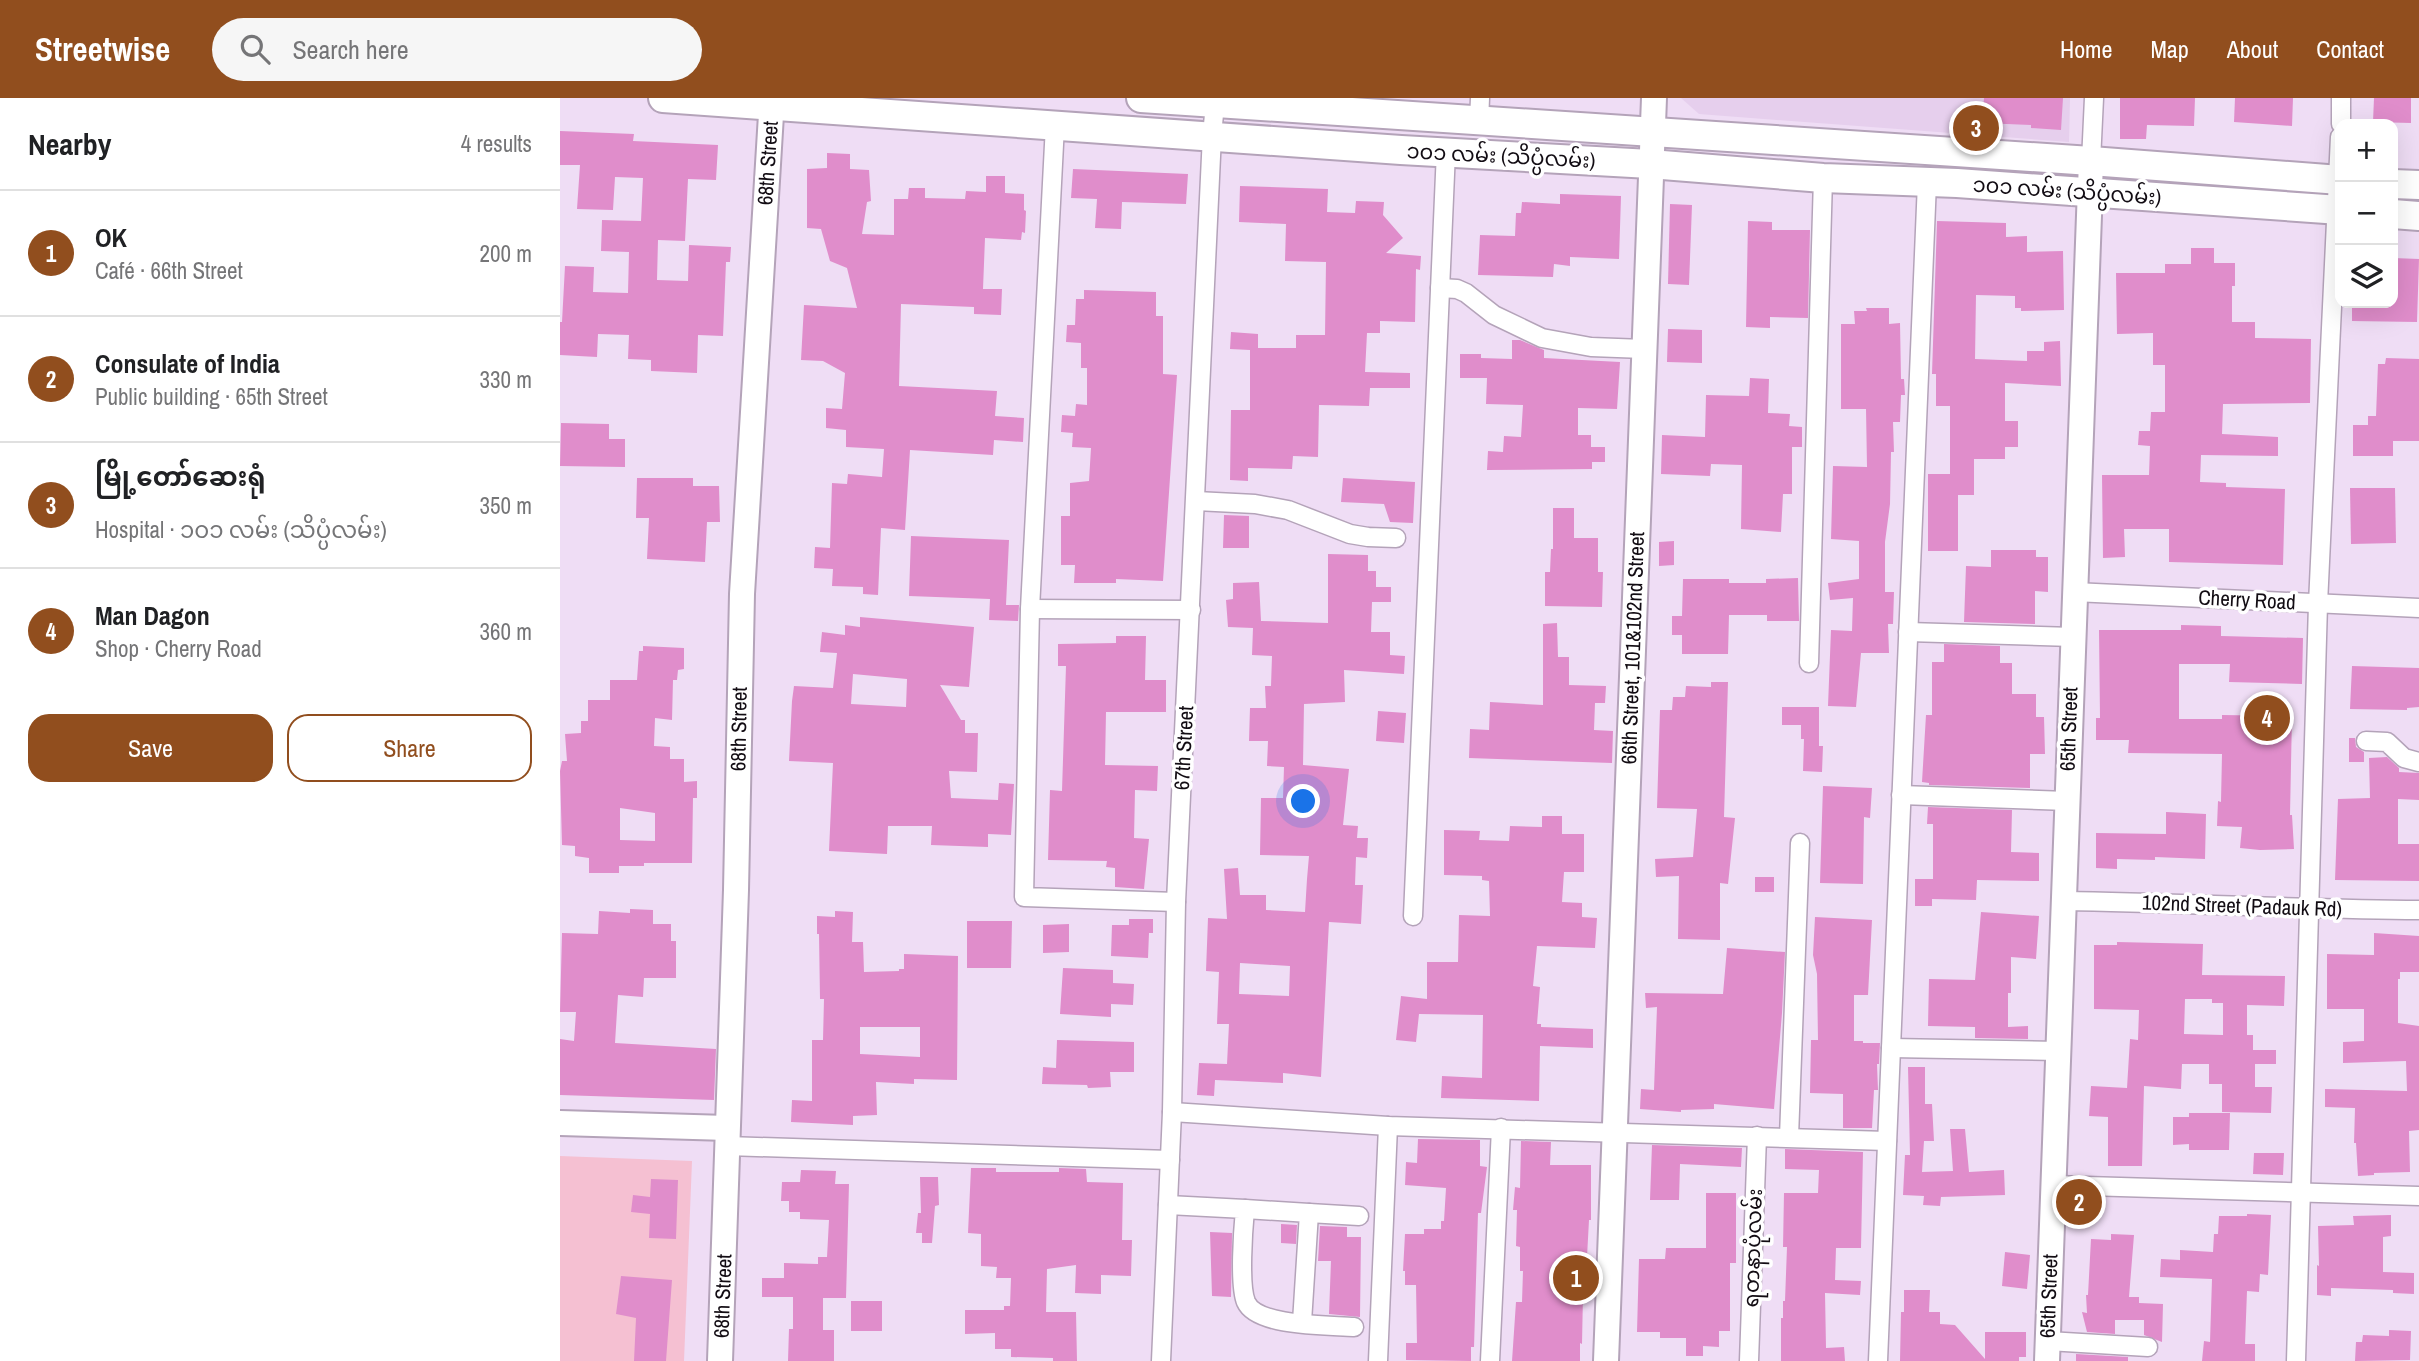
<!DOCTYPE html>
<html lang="en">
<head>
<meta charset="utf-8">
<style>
	body { margin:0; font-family:"Archivo Narrow","Noto Sans Myanmar",sans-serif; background:#f6f6f6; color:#202124 }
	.controls { position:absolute; right:21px; top:21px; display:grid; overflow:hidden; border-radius:14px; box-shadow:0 7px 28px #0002 }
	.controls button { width:63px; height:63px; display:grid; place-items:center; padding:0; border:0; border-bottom:2px solid #e0e0e0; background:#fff; color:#202124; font:35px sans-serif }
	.you { position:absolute; left:744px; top:704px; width:24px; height:24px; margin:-18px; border:5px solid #fff; border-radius:50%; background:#1a73e8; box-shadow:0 0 0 10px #1a73e833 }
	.badge { display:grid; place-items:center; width:46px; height:46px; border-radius:50%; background:#914e1e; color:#fff; font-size:23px; font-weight:700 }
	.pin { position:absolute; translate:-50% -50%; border:4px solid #fff; box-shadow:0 2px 7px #0006 }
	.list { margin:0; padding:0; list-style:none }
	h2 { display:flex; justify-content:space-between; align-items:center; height:91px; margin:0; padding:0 28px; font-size:30px }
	h2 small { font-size:23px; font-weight:400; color:#757577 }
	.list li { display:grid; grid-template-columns:46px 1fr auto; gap:21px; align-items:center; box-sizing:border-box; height:126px; padding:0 28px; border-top:2px solid #e0e0e0 }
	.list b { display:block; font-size:26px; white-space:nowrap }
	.list p { margin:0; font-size:23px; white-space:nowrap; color:#757577 }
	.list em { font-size:23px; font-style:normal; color:#757577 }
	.actions { display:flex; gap:14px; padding:21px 28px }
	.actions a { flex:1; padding:16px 0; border:2px solid #914e1e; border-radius:21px; text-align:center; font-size:24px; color:#914e1e }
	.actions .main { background:#914e1e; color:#fff }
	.icon { flex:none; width:38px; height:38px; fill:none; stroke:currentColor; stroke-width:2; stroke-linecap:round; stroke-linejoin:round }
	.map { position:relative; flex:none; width:1859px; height:1263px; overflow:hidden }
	header { display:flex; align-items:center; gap:42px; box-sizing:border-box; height:98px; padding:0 35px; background:#914e1e; color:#fff }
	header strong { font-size:33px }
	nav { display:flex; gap:38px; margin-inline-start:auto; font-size:24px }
	.search { width:490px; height:63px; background:#f6f6f6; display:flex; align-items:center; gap:18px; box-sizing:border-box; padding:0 24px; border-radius:38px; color:#757577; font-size:26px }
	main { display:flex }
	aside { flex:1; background:#fff }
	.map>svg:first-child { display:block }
	.built { fill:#e6cfed }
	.green { fill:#f5c0d2 }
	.building { fill:#e08dcb; fill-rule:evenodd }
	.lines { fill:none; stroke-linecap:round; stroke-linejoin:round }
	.street-casing { stroke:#b4a3b9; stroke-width:21 }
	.secondary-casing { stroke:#b4a3b9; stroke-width:28 }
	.primary-casing { stroke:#b4a3b9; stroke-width:32 }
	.street { stroke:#fff; stroke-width:18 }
	.secondary { stroke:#fff; stroke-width:24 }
	.primary { stroke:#fff; stroke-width:28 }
	.labels { text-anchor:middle; stroke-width:7; stroke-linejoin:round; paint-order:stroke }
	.street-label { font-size:21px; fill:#120c13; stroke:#fff }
</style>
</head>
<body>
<header>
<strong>Streetwise</strong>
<div class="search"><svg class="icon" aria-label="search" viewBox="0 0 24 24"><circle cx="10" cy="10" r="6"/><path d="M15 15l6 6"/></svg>Search here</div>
<nav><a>Home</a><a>Map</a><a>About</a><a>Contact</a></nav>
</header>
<main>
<aside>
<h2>Nearby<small>4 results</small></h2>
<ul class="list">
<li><span class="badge">1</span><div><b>OK</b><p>Café · 66th Street</p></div><em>200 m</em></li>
<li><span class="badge">2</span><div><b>Consulate of India</b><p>Public building · 65th Street</p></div><em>330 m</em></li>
<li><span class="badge">3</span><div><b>မြို့တော်ဆေးရုံ</b><p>Hospital · ၁၀၁ လမ်း (သိပ္ပံလမ်း)</p></div><em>350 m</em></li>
<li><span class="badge">4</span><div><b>Man Dagon</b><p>Shop · Cherry Road</p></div><em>360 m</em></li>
</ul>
<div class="actions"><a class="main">Save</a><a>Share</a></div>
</aside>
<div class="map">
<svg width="1859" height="1263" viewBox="0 0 1859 1263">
	<rect width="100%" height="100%" fill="#efddf5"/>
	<path class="built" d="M1121 0H1510L1509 44 1139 16Z"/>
	<path class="green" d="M0 1058 132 1063 124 1263H0Z"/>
	<g class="building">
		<path d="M1424 0H1503L1501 32 1471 30V27L1422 25Z"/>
		<path d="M1560 0H1635L1634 28 1587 27 1586 41H1560Z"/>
		<path d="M1675 0H1733L1732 28 1674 24Z"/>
		<path d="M1814 0H1851V25L1813 24Z"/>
		<path d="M0 33 74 36 73 43 158 47 156 82 128 81 125 143 98 142 97 182 128 183 129 147 171 149 170 164H166L163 238 138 237 137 275 91 273V262L68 261 69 237 38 236 37 259 0 257V224H2L5 168 34 169 33 194 68 195 69 154 41 153 42 122 81 123 83 80 55 79 53 112 17 111 20 67H0Z"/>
		<path d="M267 55 290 56V71L309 72 311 103 307 104 302 136 334 137V101H348L349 90H365V100L405 101 406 93 426 94V78H445V95L464 96V112L466 113 465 135 462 134 461 142 425 140 423 191H442L441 217 414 216V209L341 206 339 288 437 293 435 318 464 320 463 344 434 342 433 357 350 352 345 432 321 430 318 497 303 496V489L272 488 273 471 254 470 255 449 270 450 272 385 287 386 288 376 322 379 324 351 286 349V332L266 330V310L282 311 285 275 263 263 241 262 244 207 297 210 287 170 270 163 261 131 247 130V71L267 70Z"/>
		<path d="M513 71 628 76 626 106 562 104 561 131 535 130 537 101 511 100Z"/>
		<path d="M680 88 768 91 767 114 795 115 796 103 824 104 823 117 843 140 826 155 861 158 860 172 856 171 855 224 820 223V235H807L805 274 850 275V290H810L809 308 759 307 758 359 733 358 732 371 688 370V383L670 382 671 312H690V252L670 251 671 234 698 236V250H736V237H765L766 164 725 163 726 126 679 124Z"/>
		<path d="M1000 96 1061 98 1059 161 1010 159V168L994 166 993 179 918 177 920 137 955 138 956 115H961L962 104 1000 106Z"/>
		<path d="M1110 106 1132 107 1129 187 1108 186Z"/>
		<path d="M1188 123 1212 124V132H1250L1248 220 1210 219V230L1186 229Z"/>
		<path d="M1377 123 1446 125V139L1467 138V154L1503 153 1504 212 1461 213V210H1455V198L1416 197 1415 261 1467 263V253H1484V244L1500 243 1501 288 1445 285V323H1458V349H1445V361H1414V397H1398V453H1368V376H1390V308H1376V276H1372Z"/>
		<path d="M1631 150H1654V165H1675V188H1672V224H1695V240L1751 241 1750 305 1663 306 1662 336 1718 339V358L1641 357 1640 384 1666 385V389L1725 391 1723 467 1609 464V431H1564L1565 459 1543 460 1542 377H1589L1590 348 1578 347 1579 333H1590L1591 314H1605V267H1593V235L1557 236 1556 175H1605V166H1631Z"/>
		<path d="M1833 160 1859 161 1857 224 1792 223V205H1833Z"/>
		<path d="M524 192 596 194V218H603V276L617 277 603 483 556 481V485H514L515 467H501V418H510V385L529 383 531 350 512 349 513 335 501 334 502 317 515 318 516 306 527 307V270H521V245L506 244 507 227H515L516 201H524Z"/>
		<path d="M1306 210H1329V226L1340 225 1341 281H1344L1345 297H1341L1340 324H1333L1334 354H1331L1330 406 1325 444V494H1334L1333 526H1328L1329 555H1301L1296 609 1268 608 1271 532 1292 533 1293 500 1270 502 1268 485 1299 481V443L1271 441 1273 368 1307 369 1306 311H1281V226H1295L1294 213H1307Z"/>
		<path d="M1108 231 1142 232V265L1107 264Z"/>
		<path d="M952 242H960L984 252V260L1060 264 1057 311 1018 310V337H1031V349H1045V364H1032V371L927 372 928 353 943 354 944 338 961 339 963 307 926 306 927 280H900V256H921V260L952 261Z"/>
		<path d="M1826 260 1859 261V343H1833V358H1793V327H1808V318H1816L1818 266H1825Z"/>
		<path d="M1190 280 1209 281 1208 315 1230 316 1229 328 1242 329V349H1232V396H1223L1221 434 1181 431 1182 367 1151 366 1150 378 1101 376 1102 337 1145 339 1146 297 1189 298Z"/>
		<path d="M1 325 49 326V341H65V369L0 368Z"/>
		<path d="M77 380H133V388H159L160 424H147L145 464 87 461 89 420H76Z"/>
		<path d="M783 380 855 384 853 425 830 424 824 406 781 404Z"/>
		<path d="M1790 390H1835L1836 445 1791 446Z"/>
		<path d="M993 410H1014V440H1038V474H1043L1042 509 985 508V474H990L991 451H993Z"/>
		<path d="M664 417 689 418V450H663Z"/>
		<path d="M351 438 449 442 446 507H459L458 523 429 522 430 501 349 498Z"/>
		<path d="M1114 443V467L1099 468V444Z"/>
		<path d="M1431 452H1476V459H1488V494L1475 493V526L1404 524 1406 468 1431 469Z"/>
		<path d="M768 456 808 457V473H816V489H831V504H812L811 534H830V557L845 558 844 576 784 572 785 604 744 606 743 667 789 671 783 727 798 728 797 740H808L807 760 796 759 795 787H803L801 826 769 824 761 979 723 975V985L655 982 654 998 637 997 639 965 667 966 669 926H657L659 874 646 873 648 820 667 821 664 771 678 770 680 797H706V812L745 814 747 781 749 758 700 757 701 700H723L724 669 707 668 708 643H689L690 610H706L705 588H711L712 558 692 557 693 530 668 529 666 502 673 501V485L699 484 701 523 768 525ZM680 865 730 868 729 898 679 896Z"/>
		<path d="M1238 480 1239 523H1207V517H1169L1168 556H1122V537H1112V518H1122L1123 481H1169V485H1206V481Z"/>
		<path d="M300 519 414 529 409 589 380 587 401 622H405V635H418L417 674 389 673 391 700 438 702 439 685 454 686 451 737 428 736V749L371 747 372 728H328L327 756 269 753 273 665 229 663 232 603 234 588 273 590 277 555 260 554 262 534 285 537V527L300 529ZM293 576 347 581 346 609 291 606Z"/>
		<path d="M997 525 998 559H1009V587L1046 588 1045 605H1035L1034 632 1053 633 1052 665 909 660 910 631 929 632 930 604 983 607V526Z"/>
		<path d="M1621 527 1661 528V538L1743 540 1742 586 1669 584 1670 566H1619V621H1662V617L1732 618 1730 717H1732L1734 751 1700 752 1680 750 1682 729 1657 728 1658 703 1661 704 1662 656 1568 655 1569 642H1536V620H1540L1539 532H1621Z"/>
		<path d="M556 538H586L585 582H606V614H546L545 667 598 668 597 693 575 692 574 740 589 741 584 791 555 789V770L546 769 547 763 488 762 490 692 502 693 506 568H498V546L556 545Z"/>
		<path d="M1384 546 1440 548V565H1452V596H1476V619H1484L1485 656H1470V690L1369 687V685L1362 684 1366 617H1372V564H1384Z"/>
		<path d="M83 548 124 550V571L118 572 117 582H113L112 622 95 620 94 648 110 649V661H124V684L137 683V700H133L132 765H84V768H59V775H29V760L15 758V748L2 747 0 673 2 663H7L5 636 21 635V623H28V602H50V582H77L79 553H83ZM60 710 95 715V743L60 742Z"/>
		<path d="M1792 568 1859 570V609L1847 610V612L1790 611Z"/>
		<path d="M1151 584H1168L1164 719 1175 720 1168 786 1160 785V842L1118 841 1119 778 1096 779 1095 761 1133 759 1137 711 1097 710 1100 612H1112L1113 599H1125L1126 588 1151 589Z"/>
		<path d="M1222 609H1259V648H1263L1262 674 1243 673 1244 641H1241V627H1222Z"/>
		<path d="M818 613 846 615 844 645 816 643Z"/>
		<path d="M1789 640H1795L1796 649 1804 654V664H1789Z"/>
		<path d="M1827 659 1839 670V674L1859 675V702L1838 701V746H1859V783L1775 782 1778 701 1810 700 1809 660Z"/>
		<path d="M1263 688 1312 690 1310 720 1304 719 1303 786 1260 785Z"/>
		<path d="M1368 709 1452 712 1451 754 1479 755V783L1417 782 1416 802 1372 801V808H1355V781H1373V726H1367Z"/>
		<path d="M1606 714 1646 716 1645 761 1595 759V762L1557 761V771L1536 770V735L1606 736Z"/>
		<path d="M982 718H1002V736H1024V774H1004L1002 804 1022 805V819L1037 820 1035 850 977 848 973 888 980 889 977 926H981V929L1033 931V950L980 948 979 1003 881 1000 882 978 922 980 923 917 859 916 856 944 836 942 841 898 867 901V864H898L899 817 930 818 929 783 922 782V778L884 777V732L920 733 919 742 949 743 950 728 982 729Z"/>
		<rect x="1195" y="779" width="19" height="15"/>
		<path d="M70 811 93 812V826H111V843H116V880H84L83 899 58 897 55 945 156 951 154 1002 0 997V941L14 943 16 914H0L2 835 38 836 39 813 70 815Z"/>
		<path d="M275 813 293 814 292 844H303L304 874 339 873V871H344V856L398 858 397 982 354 981V986L316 984 317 1017 293 1018V1027L231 1024 232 1002 252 1003V942H263L264 901H260L259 836H257V818L275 819ZM300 929H360V959L300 956Z"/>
		<path d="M1421 814 1479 818 1476 861 1451 859V895H1448V929L1468 928V941L1415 940V929L1368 928 1369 881 1415 882Z"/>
		<path d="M1255 819 1312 822 1308 897H1294V943H1303V945H1320L1319 966H1317L1318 992H1314L1312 1030H1283V996L1250 995 1251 942H1258L1257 876 1253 857Z"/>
		<path d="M569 821H593V835H589L588 860 551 858 552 827H569Z"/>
		<path d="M407 823H452L451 870H407Z"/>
		<path d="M509 826V854L483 855V827Z"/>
		<path d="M1814 835 1859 838V874H1840V881H1838V925L1859 928V1032L1849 1033 1850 1074 1814 1075V1077L1798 1078 1796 1045H1794L1795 1010 1765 1009V991L1847 993 1846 963 1783 965V944L1804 943V911H1767V856L1814 857Z"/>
		<path d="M1557 844 1643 846 1642 877 1725 878 1724 908 1687 907V937H1693V952H1716V966H1695V989H1712L1711 1015 1662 1014V986H1649V966H1622L1621 991 1584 988 1582 1068H1548V1019L1529 1018 1531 988 1567 990 1570 941 1578 942 1579 912 1534 911V847H1557ZM1625 901H1652V905H1663V937L1624 936Z"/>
		<path d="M1167 850 1225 854 1222 915 1214 1011 1154 1006V1011L1121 1012V1014L1080 1011 1081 991 1094 992 1097 909 1086 910 1085 895 1163 896Z"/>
		<path d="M503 870 553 872V885L574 886 573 907 551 906V919L500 916Z"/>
		<path d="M497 942 574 944V974H550L551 989 528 990 527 987 482 986 483 969 496 970Z"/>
		<path d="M1348 969H1365V1006H1372L1374 1043H1364L1362 1074 1393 1073 1390 1031H1405L1409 1074 1444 1072 1445 1097 1381 1099 1380 1108 1363 1107 1364 1098 1343 1097 1345 1057H1350Z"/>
		<path d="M1629 1015H1670L1669 1052H1629V1046L1613 1047V1019H1629Z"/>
		<path d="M858 1041 920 1042V1068L927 1069 921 1115H918L914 1249H911V1263L846 1262V1245H857L856 1187H845V1173H843L845 1136H864V1131H881V1123H884L886 1090 845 1087 846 1064 857 1065Z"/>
		<path d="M961 1043 991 1044 990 1067H1031V1122H1029L1025 1196H1023L1022 1246 1020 1245V1263H952L956 1204H962L963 1173H960V1149L956 1148 957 1112H953L955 1089 960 1090Z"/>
		<path d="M1092 1047 1182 1050 1181 1069 1120 1066 1119 1102H1090Z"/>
		<path d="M1225 1051 1303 1054 1301 1150H1276L1275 1182 1301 1183 1300 1197 1265 1195 1266 1250 1284 1249 1285 1263H1221V1220H1223V1203H1225L1227 1149H1223L1224 1095H1258L1259 1072 1225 1071Z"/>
		<path d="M1694 1055H1724L1723 1077 1693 1076Z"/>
		<path d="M411 1070H436V1074H499V1070L526 1071 527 1084 563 1085 562 1142H572L571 1178 541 1177V1196L515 1195 516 1167 487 1171 486 1214H516L517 1263H493V1260L451 1259V1251H435V1235L405 1236V1212H444V1208H450L451 1180H436L437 1169 421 1168V1136L408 1135Z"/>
		<path d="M241 1072 276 1073 275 1086H289L286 1200H263V1232H274V1263H228L229 1231H233V1199H202V1180H224V1165L258 1166V1159H267L269 1122 240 1121V1114H229V1103H221L222 1084H240Z"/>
		<path d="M360 1079H378L379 1107 375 1108 372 1145H362V1135H356L358 1115H361Z"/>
		<path d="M91 1081 118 1082 116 1141 89 1140 90 1116 71 1114 73 1097 90 1099Z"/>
		<path d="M1146 1095H1176V1165H1170V1233H1159V1249L1143 1248V1258H1126V1240H1100V1234H1077L1079 1161H1105L1106 1150H1146Z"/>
		<path d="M1687 1116 1711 1117 1708 1177 1700 1176 1699 1194 1687 1193 1685 1246H1695V1263H1642L1644 1243 1650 1244 1652 1181 1600 1179 1601 1161 1620 1162V1152L1653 1154 1654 1136H1658L1659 1118H1687Z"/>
		<path d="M1831 1117V1138L1823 1139V1174L1854 1175V1196L1833 1195V1192L1771 1190V1198L1757 1197V1167L1759 1168 1758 1128 1794 1127 1793 1118Z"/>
		<path d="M721 1126 737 1127 736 1146 721 1145Z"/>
		<path d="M760 1128 787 1129V1139H801L800 1219 769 1216 771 1163H758Z"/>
		<path d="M650 1134 672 1135 671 1199 652 1198Z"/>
		<path d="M1551 1136 1574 1137 1569 1199H1579V1205L1603 1206 1602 1244 1584 1237V1222H1555V1236L1527 1234 1522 1214 1527 1215 1526 1197H1528L1531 1141 1551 1142Z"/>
		<path d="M1445 1154 1470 1157 1467 1191 1442 1188Z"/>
		<path d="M61 1178 112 1182 106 1263H74L76 1220 56 1216Z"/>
		<path d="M1344 1192H1370L1369 1214H1380V1226L1395 1227 1425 1261V1234H1466V1259H1459V1263H1340L1341 1214H1344Z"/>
		<rect x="291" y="1203" width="31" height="30"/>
		<path d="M1829 1232 1851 1233 1850 1262 1795 1263 1796 1244H1802L1803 1237 1829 1238Z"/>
		<path d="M1516 1256 1568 1259V1263H1516Z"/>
	</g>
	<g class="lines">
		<g class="street-casing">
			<g id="street">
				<path d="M919 23 920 0"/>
				<path d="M1781 26V0"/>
				<path d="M495 27 470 511 464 799 616 804"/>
				<path d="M1531 63 1534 0"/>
				<path d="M880 190 897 191 906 195 934 217 982 240 1031 249 1084 251"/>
				<path d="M636 403 695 406 728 412 790 436 808 439 836 440"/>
				<path d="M1514 494 1859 510"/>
				<path d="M470 511 631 512"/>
				<path d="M1348 534 1513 539"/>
				<path d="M1249 565 1263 80"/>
				<path d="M1806 643 1827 644 1844 660 1859 664"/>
				<path d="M1341 697 1507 703"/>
				<path d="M1504 803C1623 805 1741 811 1859 812"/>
				<path d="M853 818 886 53"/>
				<path d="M1331 950 1498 953"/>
				<path d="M612 1014 828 1028 1327 1043"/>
				<path d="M1229 1039 1240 745"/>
				<path d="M167 1048 610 1062"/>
				<path d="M1493 1087 1859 1098"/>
				<path d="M608 1107 685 1111C683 1132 679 1187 686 1204 697 1229 769 1227 794 1229"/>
				<path d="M685 1111 749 1115 742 1224"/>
				<path d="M749 1115 799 1118"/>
				<path d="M1488 1243 1588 1249"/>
				<path d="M601 1263 612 1014 616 804 652 37 655 6"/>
				<path d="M818 1263 828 1028"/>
				<path d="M930 1263 941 1030"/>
				<path d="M1189 1263 1197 1038"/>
				<path d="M1318 1263 1367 84"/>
				<path d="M1736 1263 1758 506 1780 39"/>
			</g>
		</g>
		<g class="secondary-casing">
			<g id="secondary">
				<path d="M0 1025 167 1030"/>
				<path d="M160 1263 176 792 182 496 212 0"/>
				<path d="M1046 1263 1094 0"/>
				<path d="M1487 1263 1531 63"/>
			</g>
		</g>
		<g class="primary-casing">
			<g id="primary">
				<path d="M103 0 841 52 1090 66 1263 80 1397 85 1780 112"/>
				<path d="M581 0 1531 63 1780 82"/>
				<path d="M1833 86 1859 87"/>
				<path d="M1833 116 1859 118"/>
			</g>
		</g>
		<use href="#street" class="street"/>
		<use href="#secondary" class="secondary"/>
		<use href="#primary" class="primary"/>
	</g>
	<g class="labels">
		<g class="street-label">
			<text transform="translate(941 58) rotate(3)" y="7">၁၀၁ လမ်း (သိပ္ပံလမ်း)</text>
			<text transform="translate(208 65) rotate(-86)" y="7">68th Street</text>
			<text transform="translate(1507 93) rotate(4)" y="7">၁၀၁ လမ်း (သိပ္ပံလမ်း)</text>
			<text transform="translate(1687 502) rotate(3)" y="7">Cherry Road</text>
			<text transform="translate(1073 550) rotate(-88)" y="7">66th Street, 101&amp;102nd Street</text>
			<text transform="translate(179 631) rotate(-89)" y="7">68th Street</text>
			<text transform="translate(1509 631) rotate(-88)" y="7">65th Street</text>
			<text transform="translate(624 650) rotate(-87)" y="7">67th Street</text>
			<text transform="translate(1682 808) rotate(2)" y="7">102nd Street (Padauk Rd)</text>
			<text transform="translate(1193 1150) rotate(-88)" y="7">ရတနာပုံလမ်း</text>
			<text transform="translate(163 1198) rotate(-88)" y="7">68th Street</text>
			<text transform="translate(1489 1198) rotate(-88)" y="7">65th Street</text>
		</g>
	</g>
</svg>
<div class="controls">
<button>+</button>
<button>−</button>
<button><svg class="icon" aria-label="layers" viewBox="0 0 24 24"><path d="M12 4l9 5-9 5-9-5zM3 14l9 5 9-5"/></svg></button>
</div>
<div class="you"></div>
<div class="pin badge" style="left:1016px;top:1180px">1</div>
<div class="pin badge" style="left:1519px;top:1104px">2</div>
<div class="pin badge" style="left:1416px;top:30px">3</div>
<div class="pin badge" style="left:1707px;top:620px">4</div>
</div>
</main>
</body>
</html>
